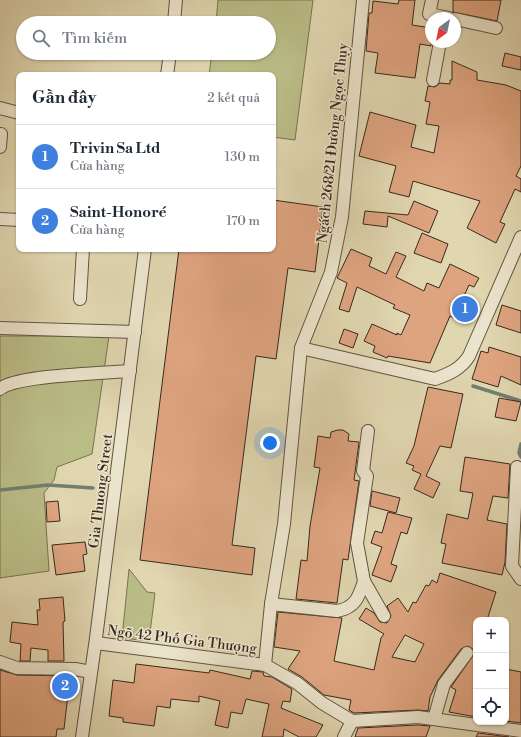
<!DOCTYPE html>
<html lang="vi">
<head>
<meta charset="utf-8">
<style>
	body { margin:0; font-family:"Libre Bodoni",serif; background:#f2f2f3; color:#1f2937 }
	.controls { position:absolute; right:12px; bottom:12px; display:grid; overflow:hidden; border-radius:8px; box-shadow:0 1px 3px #0004 }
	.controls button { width:36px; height:36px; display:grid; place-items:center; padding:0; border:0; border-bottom:1px solid #e0e1e3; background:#fff; color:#1f2937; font:20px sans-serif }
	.compass { position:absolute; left:425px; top:12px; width:36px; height:36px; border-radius:50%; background:#fff; box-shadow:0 1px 3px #0004; rotate:213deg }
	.you { position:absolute; left:270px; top:443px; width:14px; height:14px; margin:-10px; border:3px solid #fff; border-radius:50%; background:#1a73e8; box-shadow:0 0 0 6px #1a73e833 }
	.badge { display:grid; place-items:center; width:26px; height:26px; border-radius:50%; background:#b45309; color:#fff; font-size:13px; font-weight:700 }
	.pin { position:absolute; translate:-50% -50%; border:2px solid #fff; box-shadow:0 1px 4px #0006 }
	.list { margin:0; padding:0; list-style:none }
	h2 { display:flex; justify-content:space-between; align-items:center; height:52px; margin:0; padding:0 16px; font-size:17px }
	h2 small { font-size:13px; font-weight:400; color:#747a83 }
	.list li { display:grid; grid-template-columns:26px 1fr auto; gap:12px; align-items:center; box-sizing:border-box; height:64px; padding:0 16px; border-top:1px solid #e0e1e3 }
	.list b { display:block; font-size:15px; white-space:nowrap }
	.list p { margin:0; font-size:13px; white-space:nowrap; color:#747a83 }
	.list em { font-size:13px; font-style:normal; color:#747a83 }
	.icon { flex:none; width:22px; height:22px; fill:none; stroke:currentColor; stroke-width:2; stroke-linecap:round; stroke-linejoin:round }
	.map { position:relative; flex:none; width:521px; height:737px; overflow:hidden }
	.search { position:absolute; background:#fff; box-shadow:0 1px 3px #0004; left:16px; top:16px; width:260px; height:44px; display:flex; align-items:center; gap:10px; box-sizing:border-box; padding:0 14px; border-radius:22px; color:#747a83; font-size:15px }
	.panel { position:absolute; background:#fff; box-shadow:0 1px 3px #0004; left:16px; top:72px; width:260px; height:180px; border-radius:8px }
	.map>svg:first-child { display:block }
	.green { fill:#babc86; stroke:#7a7252 }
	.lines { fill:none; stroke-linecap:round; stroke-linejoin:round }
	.stream { stroke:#707f71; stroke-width:3.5 }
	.building { fill:#dea480; stroke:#39281d; fill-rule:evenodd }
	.minor-casing { stroke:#635442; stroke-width:14 }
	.minor { stroke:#ebe4cc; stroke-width:12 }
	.labels { text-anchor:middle; stroke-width:3; stroke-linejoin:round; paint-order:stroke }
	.street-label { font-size:14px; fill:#39281d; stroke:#ebe4cc }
</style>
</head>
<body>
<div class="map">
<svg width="521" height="737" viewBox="0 0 521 737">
	<rect width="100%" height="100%" fill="#e0d6b0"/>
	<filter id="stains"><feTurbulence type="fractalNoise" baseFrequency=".005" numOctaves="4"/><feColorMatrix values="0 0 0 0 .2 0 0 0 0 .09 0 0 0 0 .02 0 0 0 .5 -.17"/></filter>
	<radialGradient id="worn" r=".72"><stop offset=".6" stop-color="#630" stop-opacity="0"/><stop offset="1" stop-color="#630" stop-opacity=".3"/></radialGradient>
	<g class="green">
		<path d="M218 0H313L295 140 273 137V75H209L212 53H269V23H216Z"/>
		<path d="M0 336H109L92 454 57 467 54 480 44 493 49 571 0 578Z"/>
		<path d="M129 569 147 592 155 593 149 641 122 638Z"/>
	</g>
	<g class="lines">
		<g class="stream">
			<path d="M473 386 521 401"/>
			<path d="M521 444 519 453 521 457"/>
			<path d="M0 490 48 485 93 488"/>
		</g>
	</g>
	<g class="building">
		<path d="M399 0H415L412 25 431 28V46L420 44 415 78 375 73 378 53 366 51 369 13H372L373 1 398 4Z"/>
		<path d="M453 0H501L497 21 453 12Z"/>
		<path d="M505 53 521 57V70L502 66Z"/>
		<path d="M452 61 477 72V80L506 85 521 91V166L516 176 521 179V192L515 189 500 222 505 224 496 243 467 228 480 201 413 181 409 197 389 192 396 166 359 156 370 112 416 125 411 147 434 153 439 126 426 124 430 102 425 101 428 86 435 87 440 83 450 84V80H452Z"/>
		<path d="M273 200 323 207 315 272 288 268 276 359 256 356 232 545 255 548 252 575 140 560 179 249H273Z"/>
		<path d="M414 201 438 211 429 233 388 216 387 227 363 224 365 211 408 215Z"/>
		<path d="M422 233 448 244 441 263 414 253Z"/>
		<path d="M351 249 372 258 369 266 386 274 396 252 406 256 396 277 424 291 427 283 439 288 450 264 479 278 474 287 469 285 454 318 450 316 430 363 388 356 387 358 373 352 375 346 364 341 372 324 397 335V333L401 335 410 315 393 308 395 305 357 287 349 312 339 309 347 283 337 278Z"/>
		<path d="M502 305 521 311V333L496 325Z"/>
		<path d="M344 329 358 334 353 348 339 343Z"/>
		<path d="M489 347 521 357V385L501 376 498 387 472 379 481 351 488 353Z"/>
		<path d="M428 387 463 394 451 448 440 446 426 476 440 483 433 498 414 489 421 474 412 470 414 466 406 463 414 446Z"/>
		<path d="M499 398 521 402 516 421 495 417Z"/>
		<path d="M338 430H343L349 434 348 441 359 442 354 480 359 481 348 560 343 559 337 603 296 599 301 560 307 561 310 526 320 468 314 467 318 436 330 438 331 432Z"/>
		<path d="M465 457 510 464 508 498 493 496 487 520 507 524 505 562 502 575 442 563 446 544 441 543 447 514 468 519 473 493 460 491Z"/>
		<path d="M372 491 400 498 396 513 370 506Z"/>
		<path d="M58 501 60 521 47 522 46 502Z"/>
		<path d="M388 512 412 518 407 534 401 532 391 564 397 566 391 582 372 575 382 547 371 543 375 531 382 533Z"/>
		<path d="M85 542 87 554 83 555 85 571 56 575 52 545Z"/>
		<path d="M440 573 496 592 487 620H476V717L449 712 456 690 451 687 474 654V650L468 646 461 649 438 680 430 697 428 711 418 710 354 713 349 710 351 700 324 695 302 677 288 669 300 651 274 647 278 612 342 618 334 661 374 670 381 638 384 634 359 619 366 608 374 613 380 622 387 623 391 616 387 606 398 598 408 612 413 602 416 603 426 585 429 586 432 580 437 583ZM405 635 424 644 415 662 392 657Z"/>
		<path d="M63 597 65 621 63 622 64 661H48V650L31 648 30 661H20L21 644 10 642 12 622 38 625 37 610H40L39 599Z"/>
		<path d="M136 664 209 673 210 670 250 679 252 671 263 672 264 676 272 677 292 689 290 702 283 701 281 708 323 725 316 737H299L284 729 283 737H262L269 704 246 699 242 714 231 712 228 728 215 725 220 701 199 696V702L171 699 170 708 157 706 154 726 123 722V718L109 716 113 680 134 683Z"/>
		<path d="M506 669 521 672V723L506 721Z"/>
		<path d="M0 670 17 675 70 676 64 729H57L56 737H0Z"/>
		<path d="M418 725 430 726 426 737H355L358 728Z"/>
		<path d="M478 733 509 737H476Z"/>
	</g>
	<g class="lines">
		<g class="minor-casing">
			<g id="minor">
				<path d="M432 0 429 14 449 18"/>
				<path d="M455 19 496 28"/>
				<path d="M174 23 176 0"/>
				<path d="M167 75 170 53"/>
				<path d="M433 80 440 42"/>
				<path d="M0 108 19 113"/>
				<path d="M0 147 1 134"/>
				<path d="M0 219 19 220"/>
				<path d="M80 299 83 249"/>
				<path d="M0 328 135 332"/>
				<path d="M301 348 435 379C449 374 461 369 469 356L521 237"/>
				<path d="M0 389C15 375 106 373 130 371"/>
				<path d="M368 431 363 471 367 476 357 543 364 581 384 616"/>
				<path d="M517 467 512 566 521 579"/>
				<path d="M271 604 337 611C355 608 359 597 364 581"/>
				<path d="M96 643 265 665 297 683 322 703 352 721 418 717 521 731"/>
				<path d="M0 662 17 668 75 669 91 672"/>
				<path d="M265 665 271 604 284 524 301 348 331 272 342 217 363 0"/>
				<path d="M434 719 444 684 467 653"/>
				<path d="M82 737 96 638 145 249"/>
				<path d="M344 737 352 721"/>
			</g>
		</g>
		<use href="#minor" class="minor"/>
	</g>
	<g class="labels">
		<g class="street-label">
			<text transform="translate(332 143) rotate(-84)" y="5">Ngách 268/21 Đường Ngọc Thụy</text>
			<text transform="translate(100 491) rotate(-83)" y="5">Gia Thuong Street</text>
			<text transform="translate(182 639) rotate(7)" y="5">Ngõ 42 Phố Gia Thượng</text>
		</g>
	</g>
	<rect width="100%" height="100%" filter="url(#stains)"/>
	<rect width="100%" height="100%" fill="url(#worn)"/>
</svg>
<div class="controls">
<button>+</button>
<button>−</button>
<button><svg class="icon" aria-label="locate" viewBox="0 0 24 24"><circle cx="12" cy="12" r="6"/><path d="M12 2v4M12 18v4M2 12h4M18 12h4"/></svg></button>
</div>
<svg class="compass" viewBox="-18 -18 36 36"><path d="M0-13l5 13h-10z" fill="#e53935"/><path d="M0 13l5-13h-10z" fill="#747a83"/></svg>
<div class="you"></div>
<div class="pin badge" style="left:465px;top:309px;background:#3f7fe0">1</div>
<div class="pin badge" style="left:65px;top:686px;background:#3f7fe0">2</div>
<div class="search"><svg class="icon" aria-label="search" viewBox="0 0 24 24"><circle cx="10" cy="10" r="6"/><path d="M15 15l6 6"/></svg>Tìm kiếm</div>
<section class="panel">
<h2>Gần đây<small>2 kết quả</small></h2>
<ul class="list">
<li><span class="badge" style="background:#3f7fe0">1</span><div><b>Trivin Sa Ltd</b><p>Cửa hàng</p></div><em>130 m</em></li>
<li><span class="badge" style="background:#3f7fe0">2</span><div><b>Saint-Honoré</b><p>Cửa hàng</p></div><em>170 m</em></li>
</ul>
</section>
</div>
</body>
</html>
